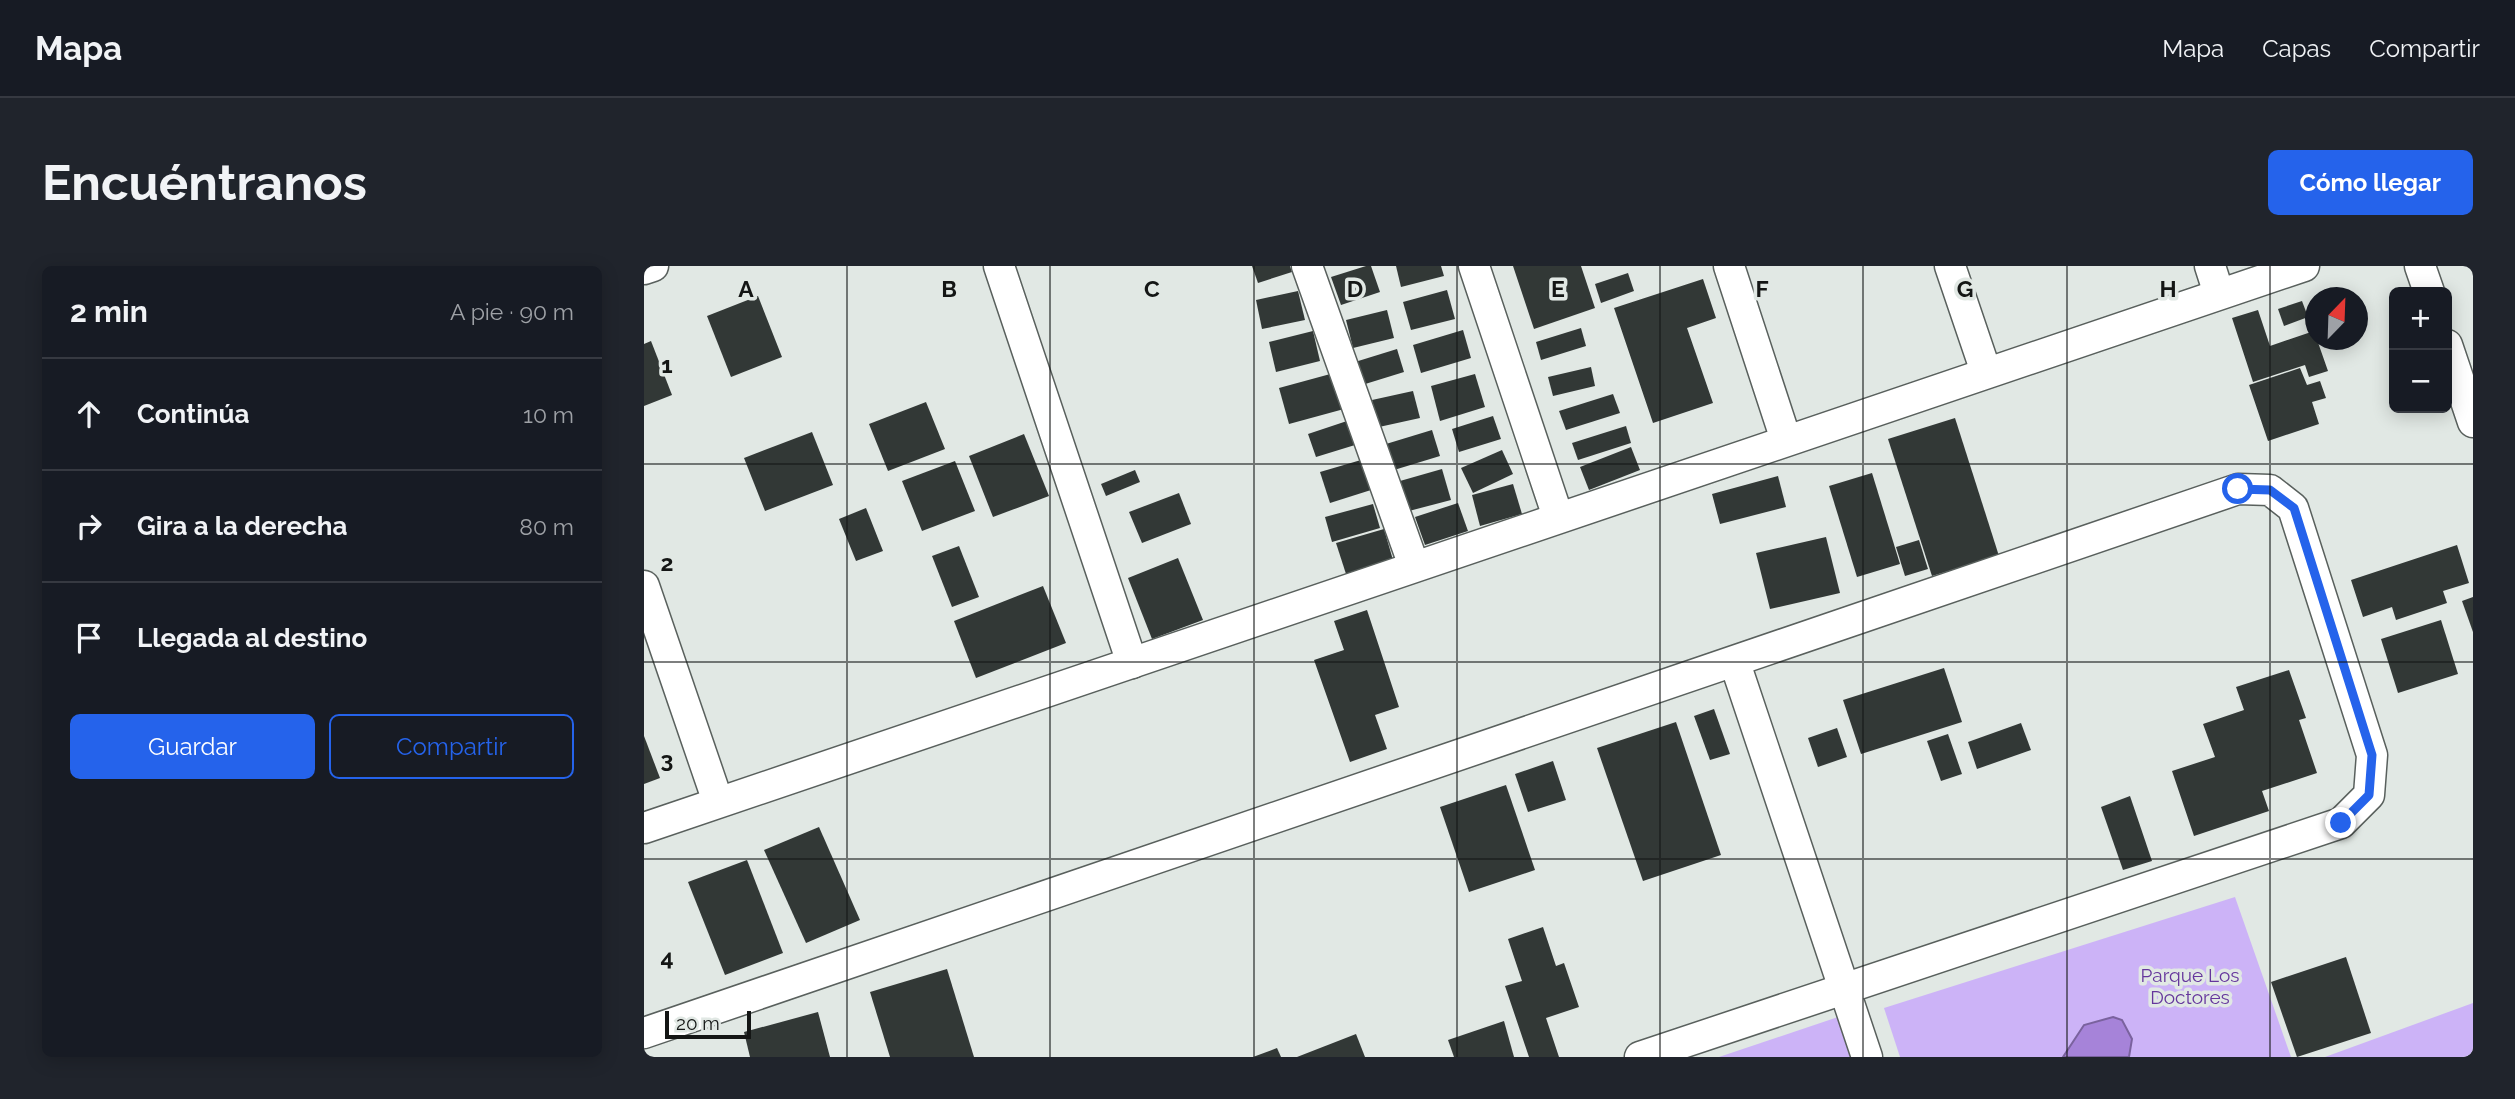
<!DOCTYPE html>
<html lang="es">
<head>
<meta charset="utf-8">
<style>
	body { margin:0; font-family:Raleway,sans-serif; background:#20242c; color:#f1f3f6 }
	.controls { position:absolute; right:21px; top:21px; display:grid; overflow:hidden; border-radius:10px; box-shadow:0 4px 18px #0003 }
	.controls button { width:63px; height:63px; display:grid; place-items:center; padding:0; border:0; border-bottom:2px solid #363941; background:#171b24; color:#f1f3f6; font:35px sans-serif }
	.compass { position:absolute; left:1661px; top:21px; width:63px; height:63px; border-radius:50%; background:#171b24; box-shadow:0 4px 18px #0003; rotate:23deg }
	.scale { position:absolute; left:21px; bottom:18px; width:86px; box-sizing:border-box; padding-left:7px; border:4px solid #141615; border-top:0; font-size:19px; line-height:24px; white-space:nowrap; color:#141615; -webkit-text-stroke:5px #e1e8e4; paint-order:stroke }
	.stop { position:absolute; width:21px; height:21px; margin:-16px; border:5px solid #2563eb; border-radius:50%; background:#fff }
	.stop.end { background:#2563eb; border-color:#fff; box-shadow:0 2px 7px #0008 }
	.list { margin:0; padding:0; list-style:none }
	h2 { display:flex; justify-content:space-between; align-items:center; height:91px; margin:0; padding:0 28px; font-size:30px }
	h2 small { font-size:23px; font-weight:400; color:#9ea1a6 }
	.list li { display:grid; grid-template-columns:46px 1fr auto; gap:21px; align-items:center; box-sizing:border-box; height:112px; padding:0 28px; border-top:2px solid #363941 }
	.list b { display:block; font-size:26px; white-space:nowrap }
	.list em { font-size:23px; font-style:normal; color:#9ea1a6 }
	.actions { display:flex; gap:14px; padding:21px 28px }
	.actions a { flex:1; padding:16px 0; border:2px solid #2563eb; border-radius:10px; text-align:center; font-size:24px; color:#2563eb }
	.actions .main { background:#2563eb; color:#fff }
	.icon { flex:none; width:38px; height:38px; fill:none; stroke:currentColor; stroke-width:2; stroke-linecap:round; stroke-linejoin:round }
	.map { position:relative; flex:none; width:1829px; height:791px; overflow:hidden; border-radius:10px }
	header { display:flex; align-items:center; gap:42px; box-sizing:border-box; height:98px; padding:0 35px; background:#171b24; border-bottom:2px solid #363941 }
	header strong { font-size:33px }
	nav { display:flex; gap:38px; margin-inline-start:auto; font-size:24px }
	.intro { display:flex; align-items:center; justify-content:space-between; box-sizing:border-box; height:168px; padding:0 42px }
	h1 { margin:0; font-size:49px }
	.button { padding:18px 32px; border-radius:10px; background:#2563eb; color:#fff; font-size:24px; font-weight:700 }
	main { display:flex; gap:42px; padding:0 42px }
	aside { flex:1; background:#171b24; border-radius:10px; box-shadow:0 4px 18px #0003 }
	.map>svg:first-child { display:block }
	.green { fill:#ccb3f7 }
	.water { fill:#a683d9; stroke:#7a629e; stroke-width:2 }
	.building { fill:#323836 }
	.lines { fill:none; stroke-linecap:round; stroke-linejoin:round }
	.minor-casing { stroke:#59605d; stroke-width:33 }
	.minor { stroke:#fff; stroke-width:30 }
	.route { stroke:#2563eb; stroke-width:9 }
	.grid { fill:none; stroke:#141615; stroke-width:2; stroke-opacity:0.55 }
	.labels { text-anchor:middle; stroke-width:7; stroke-linejoin:round; paint-order:stroke }
	.park-label { font-size:19px; fill:#65369c; stroke:#e1e8e4 }
	.grid-label { font-size:23px; text-anchor:middle; font-weight:bold; fill:#141615; stroke:#e1e8e4; stroke-width:7; stroke-linejoin:round; paint-order:stroke }
</style>
</head>
<body>
<header>
<strong>Mapa</strong>
<nav><a>Mapa</a><a>Capas</a><a>Compartir</a></nav>
</header>
<div class="intro"><h1>Encuéntranos</h1><a class="button">Cómo llegar</a></div>
<main>
<aside>
<h2>2 min<small>A pie · 90 m</small></h2>
<ul class="list">
<li><svg class="icon" aria-label="ahead" viewBox="0 0 24 24"><path d="M12 20V5M6 11l6-6 6 6"/></svg><div><b>Continúa</b></div><em>10 m</em></li>
<li><svg class="icon" aria-label="right" viewBox="0 0 24 24"><path d="M7 20v-9h11M14 6l5 5-5 5"/></svg><div><b>Gira a la derecha</b></div><em>80 m</em></li>
<li><svg class="icon" aria-label="arrive" viewBox="0 0 24 24"><path d="M6 21V4h12l-3 4 3 4H6"/></svg><div><b>Llegada al destino</b></div></li>
</ul>
<div class="actions"><a class="main">Guardar</a><a>Compartir</a></div>
</aside>
<div class="map">
<svg width="1829" height="791" viewBox="0 0 1829 791">
	<rect width="100%" height="100%" fill="#e1e8e4"/>
	<g class="green">
		<path d="M1591 631 1647 791H1256L1240 742Z"/>
		<path d="M1829 737V791H1681Z"/>
		<path d="M1200 749 1214 791H1075Z"/>
	</g>
	<path class="water" d="M1469 751 1478 754 1488 773 1485 791H1419L1440 759Z"/>
	<g class="building">
		<path d="M608 0H646L648 6 614 17Z"/>
		<path d="M722 0H727L736 26 697 39 687 11Z"/>
		<path d="M752 0H797L800 10 757 21Z"/>
		<path d="M869 0H937L951 42 890 63Z"/>
		<path d="M984 7 990 25 957 37 951 18Z"/>
		<path d="M1059 13 1072 52 1043 62 1069 137 1009 157 970 42Z"/>
		<path d="M803 24 811 53 767 64 759 36Z"/>
		<path d="M654 25 661 54 618 63 612 34Z"/>
		<path d="M114 30 138 91 87 111 63 50Z"/>
		<path d="M1658 35 1664 51 1640 60 1634 43Z"/>
		<path d="M743 44 750 72 709 82 702 54Z"/>
		<path d="M1614 44 1626 80 1670 65 1684 105 1665 111 1661 99 1609 116 1588 52Z"/>
		<path d="M937 62 942 80 897 94 892 76Z"/>
		<path d="M819 64 827 92 777 107 769 79Z"/>
		<path d="M669 65 676 95 632 106 625 76Z"/>
		<path d="M7 75 28 129 0 140V78Z"/>
		<path d="M753 83 760 106 718 119 711 96Z"/>
		<path d="M947 101 951 120 909 130 904 111Z"/>
		<path d="M1656 102 1663 119 1676 115 1682 132 1668 136 1675 158 1624 175 1605 119Z"/>
		<path d="M690 107 700 143 645 158 635 122Z"/>
		<path d="M831 108 841 141 796 155 787 120Z"/>
		<path d="M769 125 776 152 735 161 728 134Z"/>
		<path d="M969 128 976 147 922 164 915 145Z"/>
		<path d="M282 136 301 183 244 205 225 158Z"/>
		<path d="M849 150 857 173 815 186 808 163Z"/>
		<path d="M1311 152 1355 290 1288 310 1244 173Z"/>
		<path d="M703 155 711 179 672 191 664 168Z"/>
		<path d="M982 160 987 177 934 194 928 177Z"/>
		<path d="M788 164 796 190 750 204 742 178Z"/>
		<path d="M168 166 189 219 121 245 100 192Z"/>
		<path d="M380 168 405 230 349 251 325 190Z"/>
		<path d="M987 181 996 204 945 224 936 201Z"/>
		<path d="M858 184 869 208 829 227 817 202Z"/>
		<path d="M717 194 727 224 686 237 676 206Z"/>
		<path d="M311 195 331 245 278 265 258 215Z"/>
		<path d="M798 203 807 234 765 245 756 215Z"/>
		<path d="M491 204 496 216 462 230 457 218Z"/>
		<path d="M1228 207 1256 298 1213 311 1185 220Z"/>
		<path d="M1134 210 1142 241 1076 258 1068 228Z"/>
		<path d="M869 218 878 248 836 260 828 229Z"/>
		<path d="M535 227 547 258 498 277 485 246Z"/>
		<path d="M814 237 824 265 781 279 771 251Z"/>
		<path d="M729 238 736 262 688 276 681 251Z"/>
		<path d="M222 242 239 285 212 295 195 253Z"/>
		<path d="M740 263 749 294 702 308 692 277Z"/>
		<path d="M1182 271 1196 327 1126 343 1112 287Z"/>
		<path d="M1275 274 1284 303 1261 310 1252 281Z"/>
		<path d="M1813 279 1825 317 1799 325 1803 337 1752 354 1748 341 1719 351 1707 314Z"/>
		<path d="M315 280 335 331 308 341 288 290Z"/>
		<path d="M534 292 559 354 508 373 484 312Z"/>
		<path d="M399 320 422 377 332 412 310 355Z"/>
		<path d="M1829 331V366L1818 335Z"/>
		<path d="M723 344 755 441 731 449 743 483 706 496 670 394 700 384 690 355Z"/>
		<path d="M1797 354 1814 408 1754 427 1737 373Z"/>
		<path d="M1300 402 1318 456 1217 488 1199 434Z"/>
		<path d="M1645 404 1662 452 1655 454 1673 507 1618 525 1625 545 1550 570 1528 505 1571 491 1559 458 1600 444 1592 421Z"/>
		<path d="M1070 443 1086 488 1066 494 1050 450Z"/>
		<path d="M1032 456 1077 589 999 615 953 482Z"/>
		<path d="M1377 457 1387 484 1333 503 1324 476Z"/>
		<path d="M1193 462 1203 491 1174 501 1164 472Z"/>
		<path d="M1304 468 1318 508 1297 515 1283 475Z"/>
		<path d="M0 470 16 512 0 518Z"/>
		<path d="M909 495 922 534 884 546 871 508Z"/>
		<path d="M862 519 891 604 825 626 796 541Z"/>
		<path d="M1486 530 1508 595 1479 604 1457 541Z"/>
		<path d="M175 561 216 654 162 677 120 584Z"/>
		<path d="M103 594 139 687 81 709 44 616Z"/>
		<path d="M899 661 912 700 920 697 935 741 902 752 915 791H885L861 720 878 715 864 673Z"/>
		<path d="M1702 691 1727 767 1653 791 1627 716Z"/>
		<path d="M303 703 330 791H246L226 726Z"/>
		<path d="M174 746 186 791H106L100 766Z"/>
		<path d="M860 755 870 791H810L804 774Z"/>
		<path d="M712 768 721 791H653Z"/>
		<path d="M633 782 637 791H609Z"/>
	</g>
	<g class="lines">
		<g class="minor-casing">
			<g id="minor">
				<path d="M355 0 488 397"/>
				<path d="M663 0 770 300"/>
				<path d="M830 0 914 251"/>
				<path d="M1085 0 1142 174"/>
				<path d="M1306 0 1342 106"/>
				<path d="M1566 0 1575 28"/>
				<path d="M1776 0 1785 26"/>
				<path d="M0 3 9 0"/>
				<path d="M1803 79 1829 156"/>
				<path d="M0 320 74 536"/>
				<path d="M1091 397 1223 791"/>
				<path d="M0 562 1660 0"/>
				<path d="M0 767 1594 223 1626 224 1649 242 1728 489 1725 529 1697 557 996 791"/>
			</g>
		</g>
		<use href="#minor" class="minor"/>
	</g>
	<g class="lines">
		<path class="route" d="M1594 223 1626 224 1650 242 1728 489 1725 529 1697 557"/>
	</g>
	<path class="grid" d="M203 0V791M406 0V791M610 0V791M813 0V791M1016 0V791M1219 0V791M1423 0V791M1626 0V791M0 198H1829M0 396H1829M0 593H1829"/>
	<g class="labels">
		<g class="park-label">
			<text x="1546" y="716">Parque Los<tspan x="1546" dy="22">Doctores</tspan></text>
		</g>
	</g>
	<g class="grid-label">
		<text x="102" y="31">A</text>
		<text x="305" y="31">B</text>
		<text x="508" y="31">C</text>
		<text x="711" y="31">D</text>
		<text x="914" y="31">E</text>
		<text x="1118" y="31">F</text>
		<text x="1321" y="31">G</text>
		<text x="1524" y="31">H</text>
		<text x="23" y="107">1</text>
		<text x="23" y="305">2</text>
		<text x="23" y="502">3</text>
		<text x="23" y="700">4</text>
	</g>
</svg>
<div class="controls">
<button>+</button>
<button>−</button>
</div>
<svg class="compass" viewBox="-18 -18 36 36"><path d="M0-13l5 13h-10z" fill="#e53935"/><path d="M0 13l5-13h-10z" fill="#9ea1a6"/></svg>
<div class="scale">20 m</div>
<div class="stop" style="left:1594px;top:223px"></div>
<div class="stop end" style="left:1697px;top:557px"></div>
</div>
</main>
</body>
</html>
